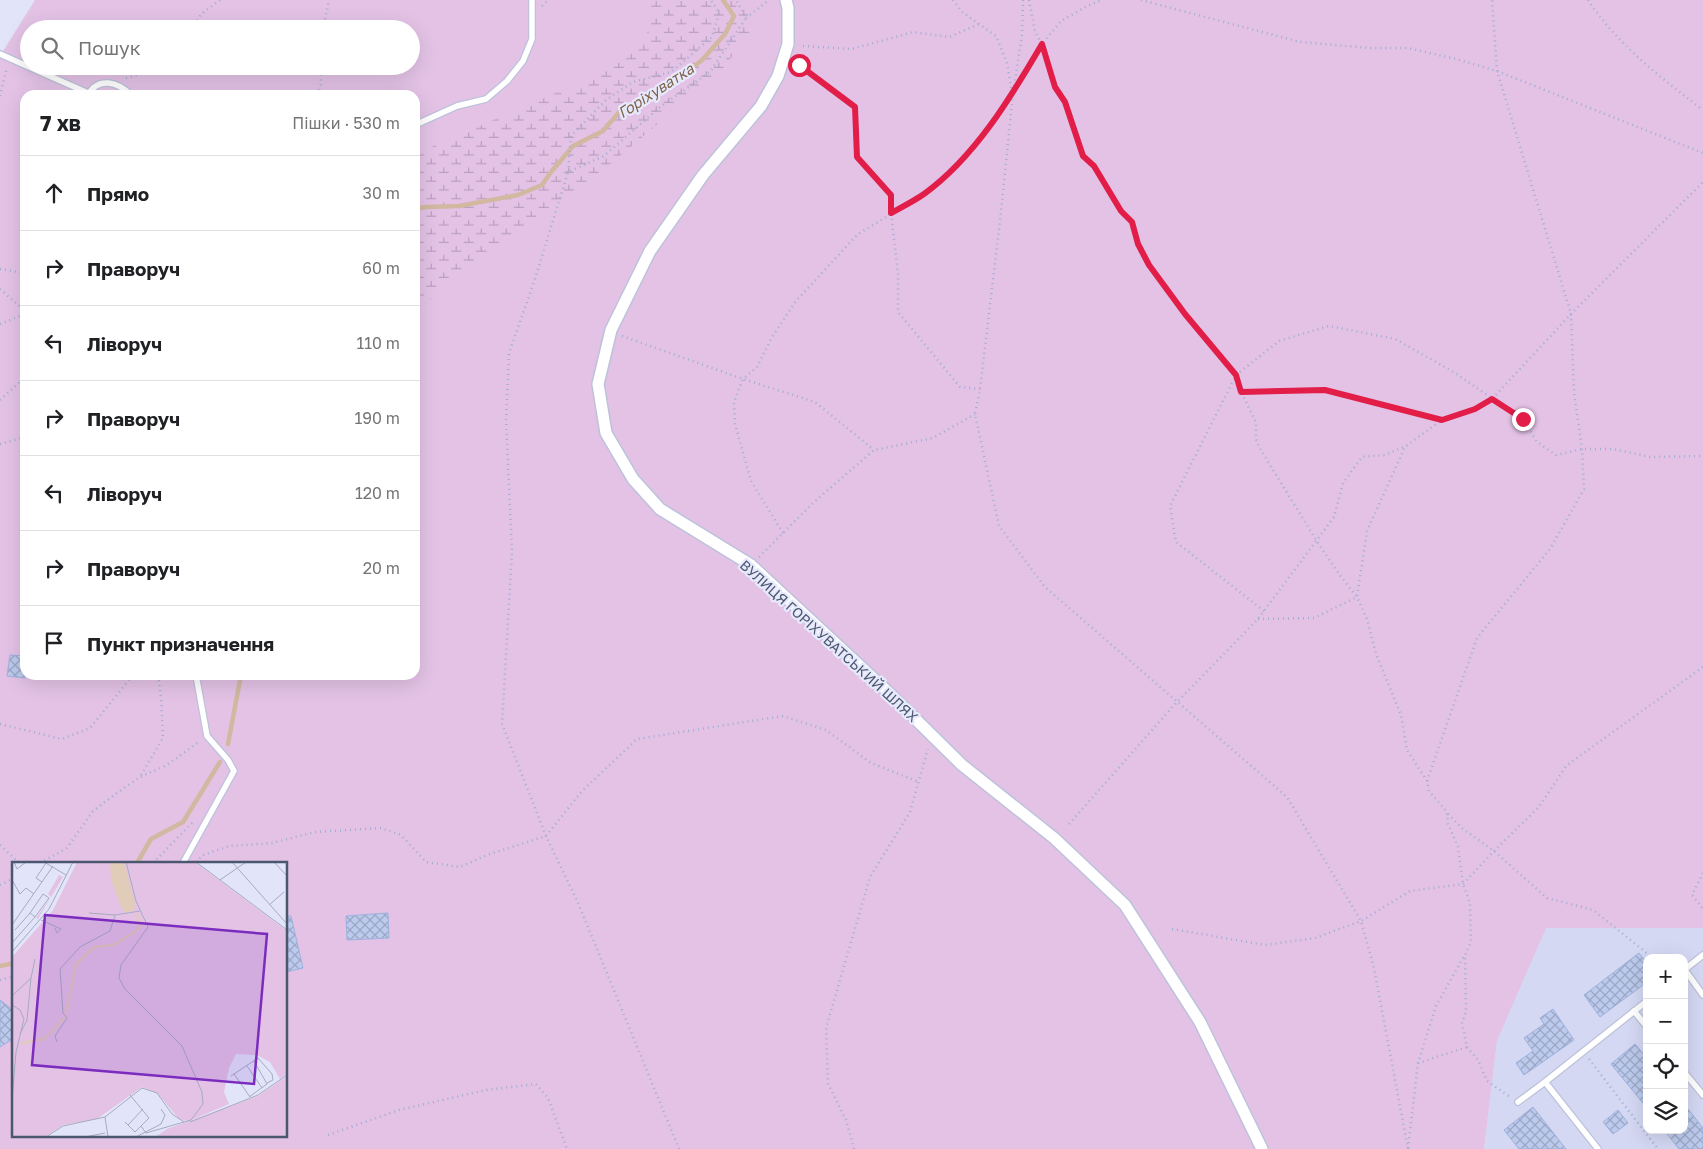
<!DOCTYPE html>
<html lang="uk">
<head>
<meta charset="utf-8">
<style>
	body { margin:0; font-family:"Golos Text",sans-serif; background:#f6f6f6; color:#202124 }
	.controls { position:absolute; right:15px; bottom:15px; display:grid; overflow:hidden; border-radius:10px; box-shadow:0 5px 20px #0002 }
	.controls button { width:45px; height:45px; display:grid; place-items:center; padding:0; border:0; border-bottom:1px solid #e0e0e0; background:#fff; color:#202124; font:25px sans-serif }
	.stop { position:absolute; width:15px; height:15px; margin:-11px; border:4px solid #e11d48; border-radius:50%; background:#fff }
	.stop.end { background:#e11d48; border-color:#fff; box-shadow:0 1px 5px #0008 }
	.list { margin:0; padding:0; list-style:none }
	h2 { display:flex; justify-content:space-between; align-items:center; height:65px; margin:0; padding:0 20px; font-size:21px }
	h2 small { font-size:16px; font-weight:400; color:#757577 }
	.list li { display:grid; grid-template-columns:32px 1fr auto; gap:15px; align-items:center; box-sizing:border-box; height:75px; padding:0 20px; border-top:1px solid #e0e0e0 }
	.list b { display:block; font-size:19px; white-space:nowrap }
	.list em { font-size:16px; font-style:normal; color:#757577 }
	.icon { flex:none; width:28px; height:28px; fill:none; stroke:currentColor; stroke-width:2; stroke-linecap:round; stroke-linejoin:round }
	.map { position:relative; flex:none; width:1703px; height:1149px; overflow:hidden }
	.search { position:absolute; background:#fff; box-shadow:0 5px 20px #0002; left:20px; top:20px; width:400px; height:55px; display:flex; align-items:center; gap:12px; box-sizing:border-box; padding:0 18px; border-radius:28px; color:#757577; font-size:19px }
	.panel { position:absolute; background:#fff; box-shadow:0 5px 20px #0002; left:20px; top:90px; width:400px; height:590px; border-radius:15px }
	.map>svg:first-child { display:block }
	.residential { fill:#d4d8f3; fill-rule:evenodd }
	.green { fill:#e3c2e6; fill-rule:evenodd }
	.wetland { fill:url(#wetland-marsh) }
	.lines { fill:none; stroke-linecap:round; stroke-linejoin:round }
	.stream { stroke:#d2b8a0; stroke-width:4.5 }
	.building { fill:url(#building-cross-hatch); stroke:#9eb1de }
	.service-casing { stroke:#bdc2da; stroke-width:8 }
	.minor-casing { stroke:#bdc2da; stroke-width:14 }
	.path { stroke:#a0aed1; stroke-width:2.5; stroke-dasharray:1 4; stroke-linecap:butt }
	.service { stroke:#fff; stroke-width:5.5 }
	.minor { stroke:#fff; stroke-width:11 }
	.route { stroke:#e11d48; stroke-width:6 }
	.labels { text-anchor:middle; stroke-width:4.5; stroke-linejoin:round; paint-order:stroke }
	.street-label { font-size:14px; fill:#4b566f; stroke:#e7e9fd }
	.water-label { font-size:15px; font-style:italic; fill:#806347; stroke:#e7e9fd }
	.inset-river { fill:none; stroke:#e1cbb9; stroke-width:2.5 }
	.inset-road { fill:none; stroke:#a6abc2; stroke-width:1 }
	.view { fill:#7b2cbf; fill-opacity:0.15; stroke:#7b2cbf; stroke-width:2.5 }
	.inset-edge { fill:none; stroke:#4b566f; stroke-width:2.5 }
</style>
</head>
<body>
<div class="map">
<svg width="1703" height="1149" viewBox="0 0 1703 1149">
	<defs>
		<pattern id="wetland-marsh" width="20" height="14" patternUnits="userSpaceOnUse" patternTransform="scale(1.25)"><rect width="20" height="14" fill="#e3c2e6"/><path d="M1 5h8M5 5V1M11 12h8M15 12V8" fill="none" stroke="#baa0bf"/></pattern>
		<pattern id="building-cross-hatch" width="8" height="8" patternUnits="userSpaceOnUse" patternTransform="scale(1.25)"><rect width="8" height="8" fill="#bccaed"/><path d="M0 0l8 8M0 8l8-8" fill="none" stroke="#9ba7c4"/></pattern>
	</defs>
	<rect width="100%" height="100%" fill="#e2e4fa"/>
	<path class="residential" d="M1546 927 1703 928V1149H1484L1497 1041ZM1647 958H1684V1130H1647Z"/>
	<path class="green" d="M35 0H1703V928H1546L1497 1041 1484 1149H0V56ZM29 29H411V66H29ZM25 95H415V675H25ZM14 863H286V1135H14Z"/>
	<path class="wetland" d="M652 0H743L753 29 721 71 572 196 415 311V154L609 70 646 42Z"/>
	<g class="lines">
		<g class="stream">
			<path d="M415 209 426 207 459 206 518 195 542 185 551 172 573 146 603 131 620 111 675 82 702 60 725 34 734 16 723 0"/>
			<path d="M228 744 241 675"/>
			<path d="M137 863 151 839 183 822 220 762"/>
			<path d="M0 966 14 963"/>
		</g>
	</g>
	<g class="building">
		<path d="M10 655 25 656V678L7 676Z"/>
		<path d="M388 913 389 938 347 940 346 916Z"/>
		<path d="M286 916H291L303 968 286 972Z"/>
		<path d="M1639 953 1647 963V982L1600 1017 1584 995Z"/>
		<path d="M0 1000 14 1011V1038L0 1047Z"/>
		<path d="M1553 1009 1574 1040 1524 1075 1516 1063 1533 1051 1524 1038 1544 1024 1540 1018Z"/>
		<path d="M1635 1044 1647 1058V1108L1611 1064Z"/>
		<path d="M1684 1104 1703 1128V1149H1679L1664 1130H1684Z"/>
		<path d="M1533 1107 1566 1149H1519L1504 1130Z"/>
		<path d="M1618 1110 1628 1123 1613 1134 1603 1122Z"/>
	</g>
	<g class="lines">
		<g class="service-casing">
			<g id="service">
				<path d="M0 54 88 93"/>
				<path d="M88 95C98 76 118 82 131 95"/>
				<path d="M415 125 457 106 486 99 507 81 523 61 532 39V0"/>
				<path d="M183 863 234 771 228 760 207 736 196 675"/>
				<path d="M1684 970 1703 955"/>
				<path d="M1685 970 1703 995"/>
				<path d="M1634 1011 1647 1027"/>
				<path d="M1684 1072 1703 1095"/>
				<path d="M1545 1082 1598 1149"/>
				<path d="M1518 1102 1545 1082 1647 1001"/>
			</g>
		</g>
		<g class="minor-casing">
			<path id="minor" d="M786 0 788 8V44L778 76 761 106 703 175 650 251 611 330 598 384 606 433 633 479 660 509 751 565 887 691 962 765 1054 838 1125 905 1200 1022 1262 1149"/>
		</g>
		<g class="path">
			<path d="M953 0 962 12 996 36 1007 63 1012 93"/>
			<path d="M1023 0 1022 35 1013 94 1000 221 980 389 975 414 999 526 1045 587 1287 797 1361 921 1374 968 1408 1149"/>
			<path d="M1029 0 1035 32 1042 44 1055 87 1065 102 1083 156 1094 166 1121 211 1132 222 1138 244 1149 265 1185 314 1236 375 1241 392 1256 422V439L1259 447 1316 540 1339 574 1357 597 1367 619 1376 654 1401 715 1407 750 1427 781 1429 791 1447 812 1448 824 1458 847 1463 884 1470 903 1471 942 1465 955 1466 1012 1462 1023 1467 1047 1478 1060 1487 1081 1510 1097"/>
			<path d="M1141 0 1300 42 1370 48H1408L1456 59 1497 71 1703 153"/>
			<path d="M1588 0C1618 45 1661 78 1703 110"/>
			<path d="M542 6 548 0"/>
			<path d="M746 18 769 0"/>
			<path d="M192 29 201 14 220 0"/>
			<path d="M323 29 329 0"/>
			<path d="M803 46 852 49 913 32 949 37 979 24"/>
			<path d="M799 65 855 107 857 157 891 195V213L898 274V312L960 387 980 389"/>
			<path d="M126 78 159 69 162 66"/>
			<path d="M318 95 321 84V66"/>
			<path d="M0 96 7 67"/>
			<path d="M568 172 571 136 606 100 633 82 671 72 712 37 719 13 711 0"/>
			<path d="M0 269 25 273"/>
			<path d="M0 289 25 311"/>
			<path d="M0 324 25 314"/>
			<path d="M622 336 743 379 815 402 874 450"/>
			<path d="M1241 392 1325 390 1442 420 1475 409 1492 399 1571 314 1703 182"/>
			<path d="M0 400 25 377"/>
			<path d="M0 444 25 437"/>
			<path d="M783 533 751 481 735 424 734 402 743 379 757 367 772 337 796 301 858 234 924 194 954 167 993 122 1013 94 1042 44 1061 21 1089 5 1102 0"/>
			<path d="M759 557 814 502 874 450 933 438 975 414"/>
			<path d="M1264 611 1176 542 1170 506 1236 375 1279 341 1329 326 1395 339 1452 371 1523 419 1537 442 1556 455 1582 449H1613L1650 457 1703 456"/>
			<path d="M1258 619 1314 618 1357 597 1367 531 1405 447"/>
			<path d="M0 724 62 739 90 728 133 675"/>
			<path d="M141 775 163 738 161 698 158 675"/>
			<path d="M1427 781 1477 638 1550 549 1584 489 1582 449 1574 393 1571 314 1497 71 1492 0"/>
			<path d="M1448 814 1463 829 1494 851 1547 898 1593 910 1653 958"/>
			<path d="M1069 824 1176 703 1258 619 1334 517 1343 483 1362 457 1385 455 1406 446 1442 420"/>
			<path d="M0 845 19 863"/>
			<path d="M196 862 203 855 229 846 272 843 315 832 381 828 401 835 426 862 460 867 487 855 546 836 582 791 637 739 783 716 826 730 871 763 919 782"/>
			<path d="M40 863 67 848 93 811 121 790 140 777 167 765 200 741"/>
			<path d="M153 863 194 821"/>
			<path d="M1703 873 1692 895 1703 909"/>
			<path d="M0 885 14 878"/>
			<path d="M1172 929 1265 945 1315 938 1361 921 1410 891 1463 884 1494 851 1539 807 1566 766 1703 667"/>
			<path d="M0 980 14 976"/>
			<path d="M1589 1059 1658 1149"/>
			<path d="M1418 1063 1467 1047"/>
			<path d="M328 1135 399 1110 486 1090 536 1084 548 1098 567 1149"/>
			<path d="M1408 1148 1418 1063 1436 1006 1464 956"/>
			<path d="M679 1149 579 905 546 836 502 724 512 552 506 420 509 353 534 282 568 172 604 156 660 107 710 72 746 18 736 0"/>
			<path d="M854 1149 846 1120 828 1084 826 1028 870 877 910 812 928 749"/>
		</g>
		<use href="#service" class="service"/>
		<use href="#minor" class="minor"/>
	</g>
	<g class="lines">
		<path class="route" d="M799 65 855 107 857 157 891 195V213C902 207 914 201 924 194 975 157 1011 97 1042 44L1055 87 1065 102 1083 156 1094 166 1121 211 1132 222 1138 244 1149 265 1185 314 1236 375 1241 392 1325 390 1442 420 1475 409 1492 399 1523 419"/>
	</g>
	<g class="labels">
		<g class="street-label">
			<text transform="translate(829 641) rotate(42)" y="5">ВУЛИЦЯ ГОРІХУВАТСЬКИЙ ШЛЯХ</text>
		</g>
		<g class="water-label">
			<text transform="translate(656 91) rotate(-33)" y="5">Горіхуватка</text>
		</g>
	</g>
	<g transform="translate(12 862)">
		<rect width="275" height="275" fill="#e2e4fa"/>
		<path d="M65 0H183L275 69V212L268 217 258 200 245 193 224 192 217 206 212 230 217 242 177 259 168 258 145 231 130 225 85 257 51 263 33 275H0V95L41 48ZM47 13 51 15 26 57 24 56 39 35 36 32Z" fill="#e3c2e6"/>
		<path d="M275 214V275H143L155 267 246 234Z" fill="#e3c2e6"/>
		<path d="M127 51 131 65 79 100 71 114 69 128 54 140 57 100 83 78 117 66 120 53Z" fill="#e3c2e6"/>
		<path d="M98 0H112L113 3 123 42 121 49 112 50 109 45 99 18Z" fill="#e1cbb9"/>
		<path class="inset-river" d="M54 152 64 102 82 85 101 83 124 69 129 63 124 51M10 181 32 177 53 155"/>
		<path class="inset-road" d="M2 0 5 7 14 0M32 0 54 13M114 0 124 39 136 65 109 103 107 116 113 127 170 184 190 230 191 242 179 258 134 271 129 264M184 0 275 68M220 0 275 62M262 0 275 14M0 18 8 32 14 26 22 32M208 18 234 0M30 20 24 16 34 1M257 43 272 30M77 51 103 53 128 49M29 58 49 67 45 71 43 66M0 63 41 4M3 68 18 51M0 81 23 55 37 36 31 32 18 51 23 55M0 90 37 47 61 0M0 134 19 116 23 97M0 143 8 148 12 157 4 190 0 238M8 172 15 158 19 116M45 180 43 174 55 156 51 151 48 107 68 85 98 69 103 53M235 204 250 226M222 212 238 235M219 214 246 196 260 212 261 218 255 221M237 235 255 222 242 199M93 255 96 275M113 260 123 270 137 256 118 233M178 260 246 233 275 213M116 263 131 247M34 275 51 264 93 255 130 226 145 231 160 252 172 260M73 275 93 271M124 275 149 262 153 253 149 247"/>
		<path class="view" d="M33 53 255 72 242 222 20 203Z"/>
		<rect width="275" height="275" class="inset-edge"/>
	</g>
</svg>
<div class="controls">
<button>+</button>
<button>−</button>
<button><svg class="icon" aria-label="locate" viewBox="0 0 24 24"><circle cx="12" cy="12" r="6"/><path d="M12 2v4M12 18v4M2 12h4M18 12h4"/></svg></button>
<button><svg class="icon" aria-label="layers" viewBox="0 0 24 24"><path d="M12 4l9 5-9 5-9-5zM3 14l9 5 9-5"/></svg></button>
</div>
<div class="stop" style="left:799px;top:65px"></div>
<div class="stop end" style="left:1523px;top:419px"></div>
<div class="search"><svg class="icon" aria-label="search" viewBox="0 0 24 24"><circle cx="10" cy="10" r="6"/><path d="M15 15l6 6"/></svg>Пошук</div>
<section class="panel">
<h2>7 хв<small>Пішки · 530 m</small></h2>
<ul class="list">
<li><svg class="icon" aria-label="ahead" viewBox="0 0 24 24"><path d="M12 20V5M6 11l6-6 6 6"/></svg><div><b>Прямо</b></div><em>30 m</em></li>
<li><svg class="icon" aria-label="right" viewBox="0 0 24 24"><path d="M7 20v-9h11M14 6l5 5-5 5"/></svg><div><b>Праворуч</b></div><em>60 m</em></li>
<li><svg class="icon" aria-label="left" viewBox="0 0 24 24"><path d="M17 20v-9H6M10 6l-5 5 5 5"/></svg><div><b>Ліворуч</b></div><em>110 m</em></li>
<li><svg class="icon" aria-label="right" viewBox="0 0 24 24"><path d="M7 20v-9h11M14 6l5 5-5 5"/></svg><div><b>Праворуч</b></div><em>190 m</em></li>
<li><svg class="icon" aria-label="left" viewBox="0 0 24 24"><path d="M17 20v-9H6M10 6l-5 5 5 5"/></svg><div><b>Ліворуч</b></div><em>120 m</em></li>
<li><svg class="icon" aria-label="right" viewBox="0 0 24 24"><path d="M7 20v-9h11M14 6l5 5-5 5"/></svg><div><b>Праворуч</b></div><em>20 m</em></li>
<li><svg class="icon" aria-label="arrive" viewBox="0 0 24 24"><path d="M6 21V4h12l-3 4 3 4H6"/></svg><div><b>Пункт призначення</b></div></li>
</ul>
</section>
</div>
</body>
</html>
